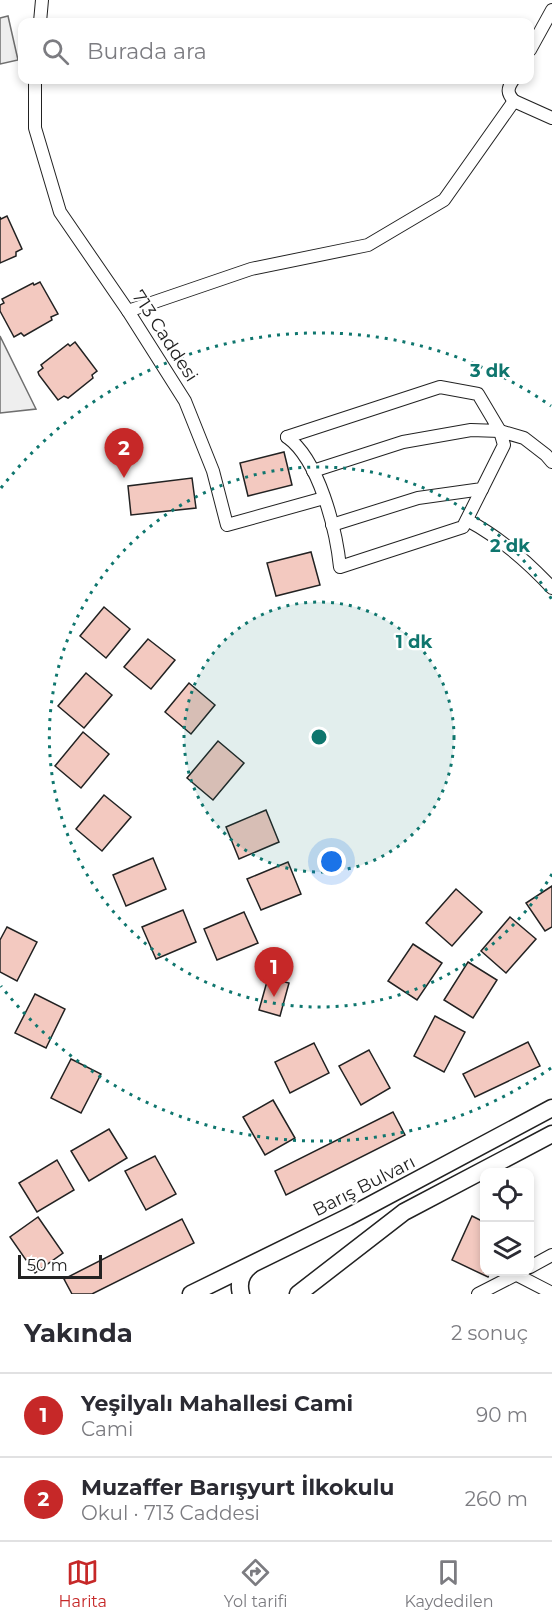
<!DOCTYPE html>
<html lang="tr">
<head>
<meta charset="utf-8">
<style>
	body { margin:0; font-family:Montserrat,sans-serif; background:#f2f2f3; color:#2b2b33 }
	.controls { position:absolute; right:18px; bottom:18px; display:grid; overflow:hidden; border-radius:12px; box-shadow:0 3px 9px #0003 }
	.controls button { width:54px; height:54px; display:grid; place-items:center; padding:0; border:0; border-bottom:2px solid #e1e1e2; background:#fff; color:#2b2b33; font:30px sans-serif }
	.scale { position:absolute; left:18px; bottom:15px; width:84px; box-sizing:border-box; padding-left:6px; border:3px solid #222; border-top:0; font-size:16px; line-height:21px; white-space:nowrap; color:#222; -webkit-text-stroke:4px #fff; paint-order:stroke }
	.you { position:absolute; left:332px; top:862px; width:21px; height:21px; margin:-15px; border:4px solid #fff; border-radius:50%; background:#1a73e8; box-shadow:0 0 0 9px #1a73e833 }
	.badge { display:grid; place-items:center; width:39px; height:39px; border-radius:50%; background:#c62828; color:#fff; font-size:20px; font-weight:700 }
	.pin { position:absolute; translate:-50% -50px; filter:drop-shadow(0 2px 3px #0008) }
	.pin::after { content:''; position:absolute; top:32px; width:21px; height:18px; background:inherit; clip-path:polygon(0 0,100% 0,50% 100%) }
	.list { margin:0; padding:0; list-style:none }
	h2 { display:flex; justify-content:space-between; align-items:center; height:78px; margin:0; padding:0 24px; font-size:26px }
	h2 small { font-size:20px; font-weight:400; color:#7c7c81 }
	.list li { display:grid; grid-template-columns:39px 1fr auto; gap:18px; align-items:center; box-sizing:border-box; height:84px; padding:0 24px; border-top:2px solid #e1e1e2 }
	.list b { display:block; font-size:22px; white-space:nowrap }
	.list p { margin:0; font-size:20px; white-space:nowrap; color:#7c7c81 }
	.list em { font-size:20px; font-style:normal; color:#7c7c81 }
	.icon { flex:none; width:33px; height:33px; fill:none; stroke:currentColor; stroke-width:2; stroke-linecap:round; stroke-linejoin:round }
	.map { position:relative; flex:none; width:552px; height:1294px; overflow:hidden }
	.search { position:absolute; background:#fff; box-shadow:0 3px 9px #0003; left:18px; right:18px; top:18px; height:66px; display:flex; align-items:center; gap:15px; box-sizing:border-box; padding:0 21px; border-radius:12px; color:#7c7c81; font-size:22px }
	.sheet { height:246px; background:#fff }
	nav { display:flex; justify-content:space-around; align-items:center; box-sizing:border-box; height:84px; border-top:2px solid #e1e1e2; background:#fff; font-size:16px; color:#7c7c81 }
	nav a { display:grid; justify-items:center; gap:3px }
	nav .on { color:#c62828 }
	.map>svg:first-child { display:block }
	.green { fill:#eee; stroke:#6f6f6f; stroke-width:1.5 }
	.building { fill:#f3c9c0; stroke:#222; stroke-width:1.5 }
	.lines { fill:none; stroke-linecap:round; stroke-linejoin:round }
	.minor-casing { stroke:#222; stroke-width:14 }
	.major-casing { stroke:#222; stroke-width:19 }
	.minor { stroke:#fff; stroke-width:12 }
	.major { stroke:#fff; stroke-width:16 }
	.ring { fill:none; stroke:#0f766e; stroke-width:3; stroke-dasharray:3 6 }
	.labels { text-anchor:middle; stroke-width:4.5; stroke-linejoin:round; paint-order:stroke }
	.street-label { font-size:18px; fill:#222; stroke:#fff }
	.centre { fill:#0f766e; stroke:#fff; stroke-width:3 }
	.ring-label { font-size:18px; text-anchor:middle; font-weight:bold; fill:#0f766e; stroke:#fff; stroke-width:4.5; stroke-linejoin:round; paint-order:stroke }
</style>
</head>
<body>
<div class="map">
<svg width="552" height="1294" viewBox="0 0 552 1294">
	<rect width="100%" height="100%" fill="#fff"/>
	<g class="green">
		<path d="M8 16 18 60 0 64V18Z"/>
		<path d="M0 336 36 409 0 413Z"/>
	</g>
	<g class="building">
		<path d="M7 216 22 249 16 252V256L0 263V217L1 219Z"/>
		<path d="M40 282 58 314 51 317 52 320 24 336 21 333 14 337 0 311V305L4 303 2 299 33 283 34 285Z"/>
		<path d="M75 342 97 371 92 375 93 378 68 398 64 396 58 400 39 375 38 372 43 368 41 365 68 344 70 346Z"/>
		<path d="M284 452 292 485 248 496 240 463Z"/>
		<path d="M192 478 196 508 131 515 128 486Z"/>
		<path d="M311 552 320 585 276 596 267 563Z"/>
		<path d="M104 607 130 629 106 658 80 636Z"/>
		<path d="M148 639 175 660 151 689 124 667Z"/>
		<path d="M86 673 112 695 84 728 58 706Z"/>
		<path d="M189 683 215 705 191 734 165 712Z"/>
		<path d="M83 732 109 754 81 788 55 766Z"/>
		<path d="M218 741 244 763 213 800 187 778Z"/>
		<path d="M104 795 131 817 102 851 76 829Z"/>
		<path d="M266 810 279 842 239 859 226 827Z"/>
		<path d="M153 858 166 889 126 906 113 875Z"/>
		<path d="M288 862 301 894 261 910 247 879Z"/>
		<path d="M552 886V927L545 931 526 903Z"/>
		<path d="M456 889 482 912 452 946 426 923Z"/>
		<path d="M183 910 196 942 156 959 142 927Z"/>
		<path d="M244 912 258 943 217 960 204 929Z"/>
		<path d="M510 917 536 939 506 973 481 951Z"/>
		<path d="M7 927 37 942 17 981 0 972V940Z"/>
		<path d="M413 944 442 963 417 1000 388 981Z"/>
		<path d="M468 962 497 980 473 1018 444 1000Z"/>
		<path d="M268 978 289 983 280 1016 259 1010Z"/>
		<path d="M35 994 65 1009 46 1048 15 1033Z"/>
		<path d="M435 1016 465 1032 444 1072 414 1056Z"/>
		<path d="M528 1042 540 1066 475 1097 463 1074Z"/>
		<path d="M314 1043 329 1073 290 1093 275 1062Z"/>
		<path d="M369 1050 390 1088 361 1105 339 1066Z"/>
		<path d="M71 1059 101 1074 81 1113 51 1098Z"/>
		<path d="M273 1100 295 1138 265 1155 243 1117Z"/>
		<path d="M393 1112 405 1135 286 1195 275 1171Z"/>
		<path d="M109 1129 127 1158 89 1181 71 1151Z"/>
		<path d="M155 1156 176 1194 146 1210 125 1171Z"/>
		<path d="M57 1160 74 1190 37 1212 19 1183Z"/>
		<path d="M472 1216 484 1222V1272H490L488 1277 452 1260Z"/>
		<path d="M38 1217 63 1253 35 1273 10 1237Z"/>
		<path d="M182 1219 194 1243 92 1294H72L64 1279Z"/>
	</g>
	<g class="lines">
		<g class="minor-casing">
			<g id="minor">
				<path d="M40 22 42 0"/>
				<path d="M530 50 552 10"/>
				<path d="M35 80V128L60 212 128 311 185 401 213 471 227 525 324 498"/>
				<path d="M513 80C507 89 507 93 514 101"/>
				<path d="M128 311 251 269 368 245 444 200 514 101 552 118"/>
				<path d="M287 437 440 387 478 394 500 431 471 430 403 442 313 471"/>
				<path d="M287 437C319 460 336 529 340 567L463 527 482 489"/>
				<path d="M467 520C499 537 527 561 552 588"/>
				<path d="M332 525 418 498 482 489 504 445 500 431 524 438 546 455 552 462"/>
				<path d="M530 1267 552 1255"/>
				<path d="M515 1274 552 1293"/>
				<path d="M478 1294 521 1272"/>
			</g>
		</g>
		<g class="major-casing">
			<g id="major">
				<path d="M191 1294 348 1217 552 1108"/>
				<path d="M241 1294C238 1283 241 1273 250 1266"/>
				<path d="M298 1294 404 1212 552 1134"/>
			</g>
		</g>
		<use href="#minor" class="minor"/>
		<use href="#major" class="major"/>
	</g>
	<circle cx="319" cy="737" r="135" fill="#0f766e" fill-opacity=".12"/>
	<g class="ring">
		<circle cx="319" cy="737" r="135"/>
		<path d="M552 874A270 270 0 1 1 552 600"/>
		<path d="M551 1068A404 404 0 0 1 1 986M1 488A404 404 0 0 1 551 406"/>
	</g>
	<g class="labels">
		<g class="street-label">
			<text transform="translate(165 336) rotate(57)" y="6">713 Caddesi</text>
			<text transform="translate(364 1186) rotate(-27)" y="6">Barış Bulvarı</text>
		</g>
	</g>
	<circle cx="319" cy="737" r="9" class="centre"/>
	<g class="ring-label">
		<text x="490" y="377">3 dk</text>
		<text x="510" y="552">2 dk</text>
		<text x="414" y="648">1 dk</text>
	</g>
</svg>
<div class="controls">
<button><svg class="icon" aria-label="locate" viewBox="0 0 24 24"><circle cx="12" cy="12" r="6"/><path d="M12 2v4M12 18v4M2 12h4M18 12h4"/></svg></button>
<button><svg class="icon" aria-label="layers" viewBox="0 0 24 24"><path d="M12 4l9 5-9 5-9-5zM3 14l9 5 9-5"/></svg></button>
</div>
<div class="scale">50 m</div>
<div class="you"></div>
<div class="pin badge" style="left:274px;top:997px">1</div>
<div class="pin badge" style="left:124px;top:478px">2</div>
<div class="search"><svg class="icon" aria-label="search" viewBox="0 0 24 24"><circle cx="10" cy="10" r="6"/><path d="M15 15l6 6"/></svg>Burada ara</div>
</div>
<section class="sheet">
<h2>Yakında<small>2 sonuç</small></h2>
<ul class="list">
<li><span class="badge">1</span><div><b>Yeşilyalı Mahallesi Cami</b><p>Cami</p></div><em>90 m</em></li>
<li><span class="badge">2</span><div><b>Muzaffer Barışyurt İlkokulu</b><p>Okul · 713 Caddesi</p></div><em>260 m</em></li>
</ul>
</section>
<nav>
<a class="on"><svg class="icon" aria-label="map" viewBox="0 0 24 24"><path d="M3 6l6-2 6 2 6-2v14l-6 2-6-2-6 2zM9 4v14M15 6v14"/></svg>Harita</a>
<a><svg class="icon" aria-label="directions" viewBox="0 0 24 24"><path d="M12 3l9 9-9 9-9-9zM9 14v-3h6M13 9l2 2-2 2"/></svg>Yol tarifi</a>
<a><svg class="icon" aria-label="saved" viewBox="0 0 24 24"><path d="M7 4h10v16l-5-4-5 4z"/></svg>Kaydedilen</a>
</nav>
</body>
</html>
